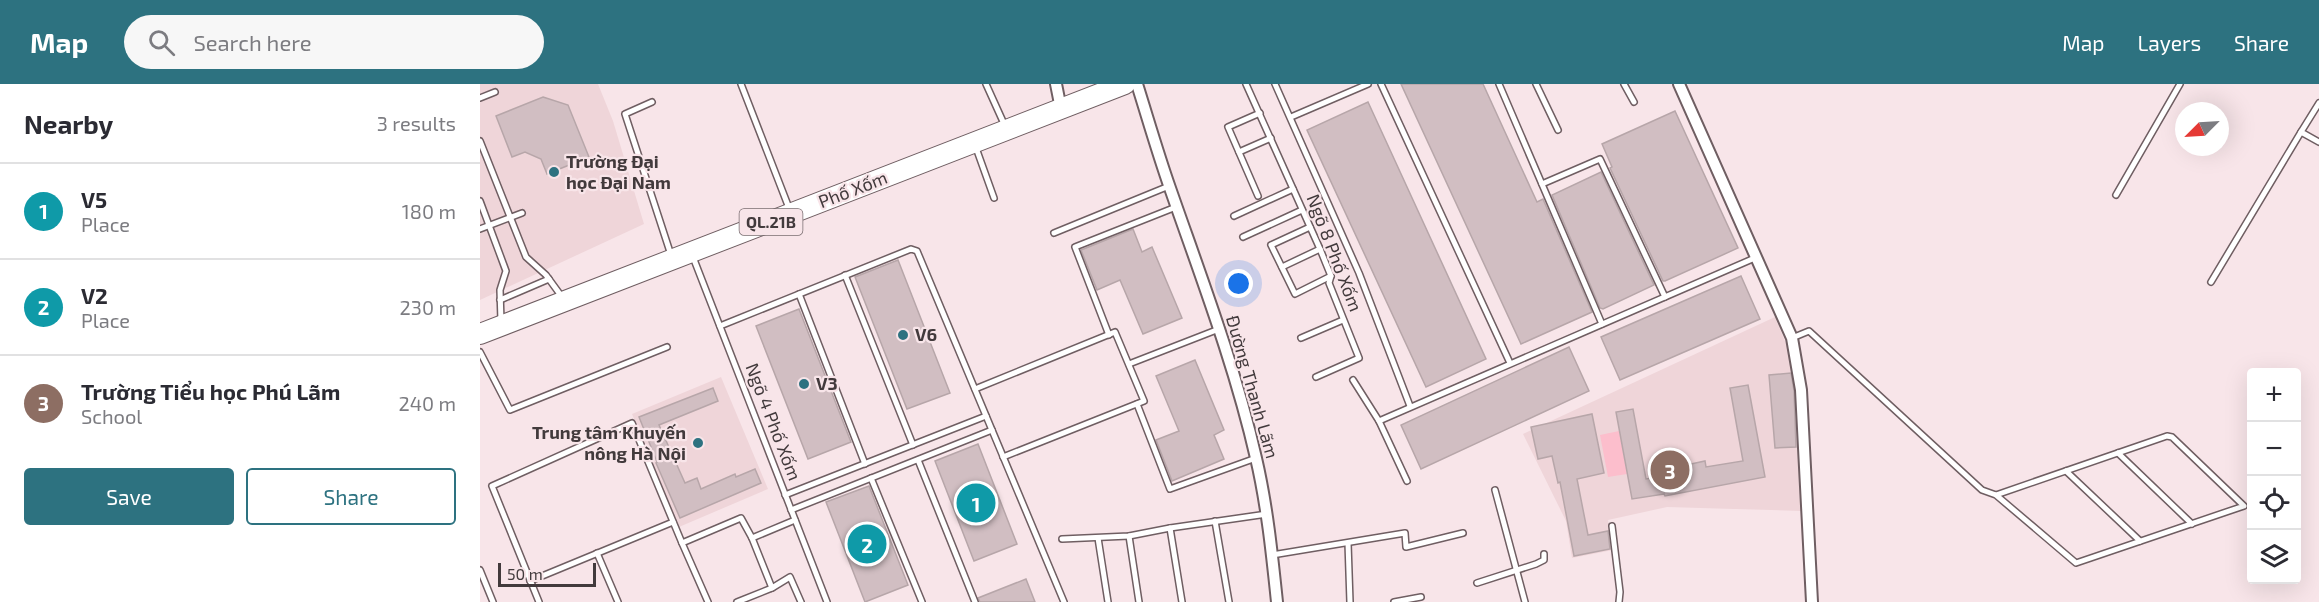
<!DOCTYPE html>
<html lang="en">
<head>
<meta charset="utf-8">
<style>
	body { margin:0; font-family:"Exo 2",sans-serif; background:#f7f7f7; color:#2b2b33 }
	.controls { position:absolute; right:18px; bottom:18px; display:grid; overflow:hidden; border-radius:6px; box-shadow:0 6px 24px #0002 }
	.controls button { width:54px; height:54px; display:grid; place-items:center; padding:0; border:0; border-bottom:2px solid #e1e1e2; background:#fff; color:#2b2b33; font:30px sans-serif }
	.compass { position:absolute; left:1695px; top:18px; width:54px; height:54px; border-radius:50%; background:#fff; box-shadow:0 6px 24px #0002; rotate:246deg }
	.scale { position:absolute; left:18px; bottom:15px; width:98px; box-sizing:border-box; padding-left:6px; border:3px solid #423a3c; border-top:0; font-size:16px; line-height:21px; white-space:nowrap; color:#423a3c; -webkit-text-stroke:4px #f8e5e9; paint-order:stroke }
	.you { position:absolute; left:759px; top:200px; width:21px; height:21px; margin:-15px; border:4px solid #fff; border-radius:50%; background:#1a73e8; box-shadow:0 0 0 9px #1a73e833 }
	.badge { display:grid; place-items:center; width:39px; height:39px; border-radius:50%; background:#2d7280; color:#fff; font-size:20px; font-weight:700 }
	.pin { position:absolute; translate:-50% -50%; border:3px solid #fff; box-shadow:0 2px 6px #0006 }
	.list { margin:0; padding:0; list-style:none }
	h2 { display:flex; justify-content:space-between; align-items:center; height:78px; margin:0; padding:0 24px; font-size:26px }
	h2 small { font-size:20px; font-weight:400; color:#7c7c81 }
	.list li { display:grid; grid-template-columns:39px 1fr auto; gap:18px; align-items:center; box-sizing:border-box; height:96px; padding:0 24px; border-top:2px solid #e1e1e2 }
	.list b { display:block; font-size:22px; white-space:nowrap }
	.list p { margin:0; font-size:20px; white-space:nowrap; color:#7c7c81 }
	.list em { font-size:20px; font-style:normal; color:#7c7c81 }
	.actions { display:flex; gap:12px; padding:18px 24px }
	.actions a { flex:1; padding:14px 0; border:2px solid #2d7280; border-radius:6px; text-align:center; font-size:21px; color:#2d7280 }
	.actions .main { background:#2d7280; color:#fff }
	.icon { flex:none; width:33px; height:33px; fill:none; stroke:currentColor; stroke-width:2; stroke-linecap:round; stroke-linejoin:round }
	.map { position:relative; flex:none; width:1839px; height:518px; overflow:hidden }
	header { display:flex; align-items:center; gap:36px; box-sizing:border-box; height:84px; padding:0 30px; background:#2d7280; color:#fff }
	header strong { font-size:28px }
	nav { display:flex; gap:33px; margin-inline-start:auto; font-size:21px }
	.search { width:420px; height:54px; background:#f7f7f7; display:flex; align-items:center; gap:15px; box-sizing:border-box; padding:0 21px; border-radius:33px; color:#7c7c81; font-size:22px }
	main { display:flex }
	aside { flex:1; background:#fff }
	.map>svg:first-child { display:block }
	.built { fill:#efd5d9 }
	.green { fill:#fcbecc }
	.building { fill:#d1bec2; stroke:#b7a6a9; stroke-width:1.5 }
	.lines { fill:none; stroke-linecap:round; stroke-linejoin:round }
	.lane-casing { stroke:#6f5e62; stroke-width:8 }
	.street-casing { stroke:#6f5e62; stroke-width:14 }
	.highway-casing { stroke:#6f5e62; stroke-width:22 }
	.lane { stroke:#fff; stroke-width:5 }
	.street { stroke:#fff; stroke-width:10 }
	.highway { stroke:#fff; stroke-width:20 }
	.poi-dot { fill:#2d7280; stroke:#f8e5e9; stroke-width:2 }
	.labels { text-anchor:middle; stroke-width:4.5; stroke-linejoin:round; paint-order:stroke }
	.shield { fill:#f8e5e9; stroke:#796d70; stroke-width:1.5 }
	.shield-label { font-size:16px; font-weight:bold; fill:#423a3c }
	.poi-label { font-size:18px; font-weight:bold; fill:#423a3c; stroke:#f8e5e9; text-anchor:start }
	.street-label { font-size:18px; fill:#423a3c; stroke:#f8e5e9 }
</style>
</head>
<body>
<header>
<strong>Map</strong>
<div class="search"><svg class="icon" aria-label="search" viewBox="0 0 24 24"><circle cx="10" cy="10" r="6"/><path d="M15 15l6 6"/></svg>Search here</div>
<nav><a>Map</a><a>Layers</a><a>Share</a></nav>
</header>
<main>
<aside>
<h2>Nearby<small>3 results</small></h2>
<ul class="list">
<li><span class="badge" style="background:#0f9aa8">1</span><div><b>V5</b><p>Place</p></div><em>180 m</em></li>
<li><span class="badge" style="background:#0f9aa8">2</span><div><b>V2</b><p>Place</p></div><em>230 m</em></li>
<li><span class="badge" style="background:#8d6e63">3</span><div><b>Trường Tiểu học Phú Lãm</b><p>School</p></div><em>240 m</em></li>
</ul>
<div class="actions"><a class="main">Save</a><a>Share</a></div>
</aside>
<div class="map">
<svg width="1839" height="518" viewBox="0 0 1839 518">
	<rect width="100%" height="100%" fill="#f8e5e9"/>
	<g class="built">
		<path d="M0 0H118L133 37 164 140 0 216Z"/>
		<path d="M1295 233 1309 267 1315 290 1321 427 1187 423 1128 436 1133 466 1092 474 1086 437 1043 350Z"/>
		<path d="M241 293 288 405 199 443 152 330Z"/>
	</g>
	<path class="green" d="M1139 347 1147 390 1128 393 1120 351Z"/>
	<g class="building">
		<path d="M921 0H1003L1057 118 1063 115 1112 228 1041 260Z"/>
		<path d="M63 13 88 21 109 73 67 90 61 75 45 68 32 73 16 32Z"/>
		<path d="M888 18 1006 275 946 303 827 46Z"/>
		<path d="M1195 27 1258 164 1185 197H1183L1130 84 1132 83 1122 60Z"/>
		<path d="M1121 88 1174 201 1123 225 1120 224 1072 111Z"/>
		<path d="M653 145 662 168 672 163 702 234 663 250 640 196 617 206 601 166Z"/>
		<path d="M418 176 470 309 427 325 375 193Z"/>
		<path d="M1261 192 1280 235 1140 296 1121 253Z"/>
		<path d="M319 225 371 358 328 375 276 242Z"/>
		<path d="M1089 263 1109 307 941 385 921 341Z"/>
		<path d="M715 276 744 346 734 351 744 375 692 397 676 356 699 347 676 292Z"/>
		<path d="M1311 289 1314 307 1316 363 1295 364 1289 291Z"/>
		<path d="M1268 301 1285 393 1185 412 1184 410 1152 415 1136 328 1153 325 1166 395 1198 390 1197 383 1225 377 1226 383 1263 377 1250 304Z"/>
		<path d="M233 304 238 317 179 341 205 399 217 394 221 405 255 390 256 393 275 385 281 399 200 434 176 379 177 378 159 333Z"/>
		<path d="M1112 330 1124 389 1097 395 1108 451 1128 447 1130 465 1094 472 1080 398 1078 399 1072 372 1058 375 1051 343Z"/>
		<path d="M498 360 537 460 494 477 455 377Z"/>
		<path d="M389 402 428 501 385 518 346 418Z"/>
		<path d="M546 495 555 518H500L498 514Z"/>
	</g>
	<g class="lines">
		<g class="lane-casing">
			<g id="lane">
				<path d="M261 0 309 124"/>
				<path d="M506 0 525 42"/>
				<path d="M766 0 840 165 851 192 849 199 879 274 836 293"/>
				<path d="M795 0 879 189 930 322"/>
				<path d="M901 0 1030 279"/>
				<path d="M1019 0 1122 240"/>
				<path d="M1056 0 1078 46"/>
				<path d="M1144 0 1154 18"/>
				<path d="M0 14 15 8"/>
				<path d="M172 18 145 30 191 171"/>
				<path d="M1839 19 1821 48 1839 58"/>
				<path d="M811 33 888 0"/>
				<path d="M0 57 46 173 66 191 82 213"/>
				<path d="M495 61 514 114"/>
				<path d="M759 68 791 54"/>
				<path d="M1062 100 1120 75 1185 213"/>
				<path d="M1636 111 1700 0"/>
				<path d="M778 112 748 43 780 29"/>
				<path d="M0 117 26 187 20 206 21 237"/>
				<path d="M754 132 813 105"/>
				<path d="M830 143 791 161 815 210 851 192"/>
				<path d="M0 145 42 129"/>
				<path d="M574 149 689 102"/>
				<path d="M763 153 822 126"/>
				<path d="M213 173 347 518"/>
				<path d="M802 183 840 165"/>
				<path d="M365 191 433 361"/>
				<path d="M1731 198 1821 48"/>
				<path d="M319 210 385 380"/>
				<path d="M20 216 69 195"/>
				<path d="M240 242 431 165 437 167 584 518"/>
				<path d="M629 251 595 163 696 123"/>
				<path d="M821 254 863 236"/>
				<path d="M1312 254 1329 247 1502 406 1516 411 1687 352 1692 353 1764 422 1596 479 1516 411"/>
				<path d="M0 268 30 326 187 263"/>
				<path d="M649 280 739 245"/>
				<path d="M873 296 899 337 1277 173"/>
				<path d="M495 305 635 248 664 317 523 373"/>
				<path d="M657 320 690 405 776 374"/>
				<path d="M899 337 927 397"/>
				<path d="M1638 369 1712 440"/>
				<path d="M438 376 495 518"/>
				<path d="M1586 387 1660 457"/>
				<path d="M391 394 442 518"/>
				<path d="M1015 406 1045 518"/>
				<path d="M305 411 506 332"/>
				<path d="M311 426 512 346"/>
				<path d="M735 437 749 518"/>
				<path d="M1132 442 1140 508 1139 518"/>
				<path d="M690 444 702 518"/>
				<path d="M649 452 659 518"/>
				<path d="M272 454 292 504 310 493 321 518"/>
				<path d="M618 454 628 518"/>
				<path d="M582 455 649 452 690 444 787 430"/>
				<path d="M868 459 870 518"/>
				<path d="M117 469 138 518"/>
				<path d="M792 471 925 449 926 463 983 449"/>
				<path d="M0 486 13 518"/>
				<path d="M50 497 193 438"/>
				<path d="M997 499 1056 480 1064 476V470"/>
				<path d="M59 518 12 402 152 339 202 459"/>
				<path d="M228 518 202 459 261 434 272 454 315 436"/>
				<path d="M257 518 292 504"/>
				<path d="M914 518 941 513"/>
			</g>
		</g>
		<g class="street-casing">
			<g id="street">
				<path d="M576 0 581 25"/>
				<path d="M657 0C668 35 678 70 690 104 721 193 755 282 776 374 787 421 792 470 797 518"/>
				<path d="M1199 0 1312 254 1321 306 1332 518"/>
			</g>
		</g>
		<g class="highway-casing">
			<path id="highway" d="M0 250 645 0"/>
		</g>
		<use href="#lane" class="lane"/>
		<use href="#street" class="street"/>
		<use href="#highway" class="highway"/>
	</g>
	<g class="poi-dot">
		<circle cx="74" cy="88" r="6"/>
		<circle cx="423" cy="251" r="6"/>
		<circle cx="324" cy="300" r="6"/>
		<circle cx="218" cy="359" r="6"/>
	</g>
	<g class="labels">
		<rect class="shield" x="259.5" y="125" width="63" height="26" rx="4.5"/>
		<g class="shield-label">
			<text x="291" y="144">QL.21B</text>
		</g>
		<g class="poi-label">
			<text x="86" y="84">Trường Đại<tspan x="86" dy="21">học Đại Nam</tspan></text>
			<text x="435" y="257">V6</text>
			<text x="336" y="306">V3</text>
			<text x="206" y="355" text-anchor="end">Trung tâm Khuyến<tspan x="206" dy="21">nông Hà Nội</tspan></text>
		</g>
		<g class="street-label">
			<text transform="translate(373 106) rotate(-21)" y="6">Phố Xốm</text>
			<text transform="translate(854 169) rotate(69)" y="6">Ngõ 8 Phố Xốm</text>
			<text transform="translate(772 303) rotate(74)" y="6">Đường Thanh Lãm</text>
			<text transform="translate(293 338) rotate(69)" y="6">Ngõ 4 Phố Xốm</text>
		</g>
	</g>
</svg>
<div class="controls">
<button>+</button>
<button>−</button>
<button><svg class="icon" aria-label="locate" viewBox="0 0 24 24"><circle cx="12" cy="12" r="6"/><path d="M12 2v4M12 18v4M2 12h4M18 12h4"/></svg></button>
<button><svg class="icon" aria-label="layers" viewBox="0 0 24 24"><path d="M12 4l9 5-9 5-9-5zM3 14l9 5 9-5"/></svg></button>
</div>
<svg class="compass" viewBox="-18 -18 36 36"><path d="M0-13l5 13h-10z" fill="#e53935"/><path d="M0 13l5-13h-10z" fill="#7c7c81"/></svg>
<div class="scale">50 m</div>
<div class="you"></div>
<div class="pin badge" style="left:496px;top:419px;background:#0f9aa8">1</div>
<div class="pin badge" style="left:387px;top:460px;background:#0f9aa8">2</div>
<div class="pin badge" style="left:1190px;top:386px;background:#8d6e63">3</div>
</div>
</main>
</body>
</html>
